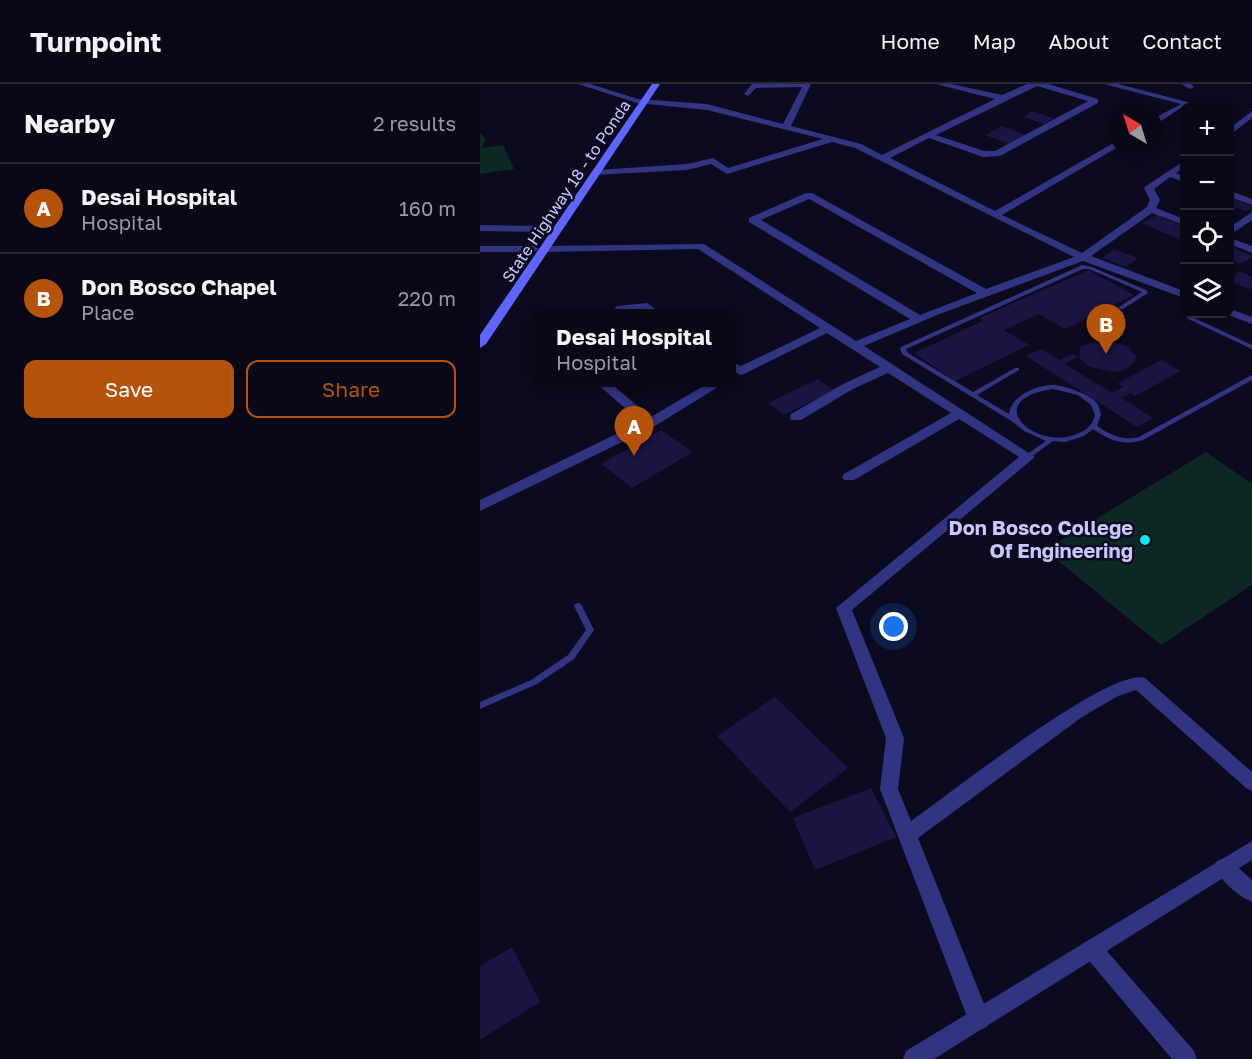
<!DOCTYPE html>
<html lang="en">
<head>
<meta charset="utf-8">
<style>
	body { margin:0; font-family:"Golos Text",sans-serif; background:#12111f; color:#f1f3f6 }
	.controls { position:absolute; right:18px; top:18px; display:grid; overflow:hidden; border-radius:12px; box-shadow:0 3px 9px #0003 }
	.controls button { width:54px; height:54px; display:grid; place-items:center; padding:0; border:0; border-bottom:2px solid #292935; background:#090816; color:#f1f3f6; font:30px sans-serif }
	.compass { position:absolute; left:628px; top:18px; width:54px; height:54px; border-radius:50%; background:#090816; box-shadow:0 3px 9px #0003; rotate:322deg }
	.you { position:absolute; left:414px; top:543px; width:21px; height:21px; margin:-15px; border:4px solid #fff; border-radius:50%; background:#1a73e8; box-shadow:0 0 0 9px #1a73e833 }
	.badge { display:grid; place-items:center; width:39px; height:39px; border-radius:50%; background:#b45309; color:#fff; font-size:20px; font-weight:700 }
	.pin { position:absolute; translate:-50% -50px; filter:drop-shadow(0 2px 3px #0008) }
	.pin::after { content:''; position:absolute; top:32px; width:21px; height:18px; background:inherit; clip-path:polygon(0 0,100% 0,50% 100%) }
	.popup { position:absolute; left:52px; top:225px; width:204px; height:78px; box-sizing:border-box; display:grid; place-content:center; border-radius:12px; background:#090816; filter:drop-shadow(0 2px 4px #0005); font-size:20px; white-space:nowrap; color:#999aa1 }
	.popup b { font-size:22px; color:#f1f3f6 }
	.popup::after { content:''; position:absolute; left:50%; top:100%; margin-left:-12px; border:12px solid transparent; border-top-color:#090816 }
	.list { margin:0; padding:0; list-style:none }
	h2 { display:flex; justify-content:space-between; align-items:center; height:78px; margin:0; padding:0 24px; font-size:26px }
	h2 small { font-size:20px; font-weight:400; color:#999aa1 }
	.list li { display:grid; grid-template-columns:39px 1fr auto; gap:18px; align-items:center; box-sizing:border-box; height:90px; padding:0 24px; border-top:2px solid #292935 }
	.list b { display:block; font-size:22px; white-space:nowrap }
	.list p { margin:0; font-size:20px; white-space:nowrap; color:#999aa1 }
	.list em { font-size:20px; font-style:normal; color:#999aa1 }
	.actions { display:flex; gap:12px; padding:18px 24px }
	.actions a { flex:1; padding:14px 0; border:2px solid #b45309; border-radius:12px; text-align:center; font-size:21px; color:#b45309 }
	.actions .main { background:#b45309; color:#fff }
	.icon { flex:none; width:33px; height:33px; fill:none; stroke:currentColor; stroke-width:2; stroke-linecap:round; stroke-linejoin:round }
	.map { position:relative; flex:none; width:772px; height:975px; overflow:hidden }
	header { display:flex; align-items:center; gap:36px; box-sizing:border-box; height:84px; padding:0 30px; background:#090816; border-bottom:2px solid #292935 }
	header strong { font-size:28px }
	nav { display:flex; gap:33px; margin-inline-start:auto; font-size:21px }
	main { display:flex }
	aside { flex:1; background:#090816 }
	.map>svg:first-child { display:block }
	.green { fill:#0d2926 }
	.building { fill:#1a1541 }
	.lines { fill:none; stroke-linecap:round; stroke-linejoin:round }
	.service { fill:#313481; fill-rule:evenodd }
	.minor { fill:#313481; fill-rule:evenodd }
	.tertiary { fill:#313481; fill-rule:evenodd }
	.secondary { fill:#5e66ff; fill-rule:evenodd }
	.poi-dot { fill:#00ecf2; stroke:#0c0a1e; stroke-width:2 }
	.labels { text-anchor:middle; stroke-width:5; stroke-linejoin:round; paint-order:stroke }
	.far-street-label { font-size:16px; fill:#cac7ff; stroke:#0c0a1e }
	.poi-label { font-size:20px; font-weight:bold; fill:#cac7ff; stroke:#0c0a1e; text-anchor:end }
</style>
</head>
<body>
<header>
<strong>Turnpoint</strong>
<nav><a>Home</a><a>Map</a><a>About</a><a>Contact</a></nav>
</header>
<main>
<aside>
<h2>Nearby<small>2 results</small></h2>
<ul class="list">
<li><span class="badge">A</span><div><b>Desai Hospital</b><p>Hospital</p></div><em>160 m</em></li>
<li><span class="badge">B</span><div><b>Don Bosco Chapel</b><p>Place</p></div><em>220 m</em></li>
</ul>
<div class="actions"><a class="main">Save</a><a>Share</a></div>
</aside>
<div class="map">
<svg width="772" height="975" viewBox="0 0 772 975">
	<rect width="100%" height="100%" fill="#0c0a1e"/>
	<g class="green">
		<path d="M0 49 6 55 2 64 23 61 34 85 0 90Z"/>
		<path d="M726 368 772 400V501L681 561 565 466Z"/>
	</g>
	<g class="building">
		<path d="M552 27 574 34 565 40 543 33Z"/>
		<path d="M522 42 546 51 529 60 505 51Z"/>
		<path d="M750 114 772 122V123L766 127 750 122Z"/>
		<path d="M677 131 704 143V158L662 139Z"/>
		<path d="M750 162 772 172V174L760 180 750 176Z"/>
		<path d="M634 165 658 174 646 183 622 174Z"/>
		<path d="M609 186 654 211 585 245 559 230 524 246 549 261 475 297 434 269 503 237 499 234Z"/>
		<path d="M758 187 772 192V206L750 197Z"/>
		<path d="M621 255 647 262 656 272 655 278 645 286 636 288 609 283 599 273 600 263Z"/>
		<path d="M561 265 580 276 593 270 598 273 585 280 632 309 643 303 638 299 681 276 701 287 655 312 651 309 642 314 673 334 657 343 546 272Z"/>
		<path d="M338 295 354 307 303 331 288 319Z"/>
		<path d="M181 346 213 368 152 404 121 380Z"/>
		<path d="M295 613 368 684 310 728 237 652Z"/>
		<path d="M391 704 416 753 335 786 313 734Z"/>
		<path d="M32 863 60 918 0 956V882Z"/>
	</g>
	<g class="lines">
		<g class="service">
			<path d="M602 181 612 183 666 206 668 209 643 225H639V223L662 208 609 185H603L426 265 428 269 493 308 535 284H539V286L497 311 529 330C531 312 556 301 573 301 583 301 609 310 616 318 619 321 620 327 621 331L617 342C631 351 642 357 659 353L770 292 772 291V296L663 356C642 362 631 357 613 345L604 352 585 358 573 357 548 375 545 373 546 371 566 357 544 347 533 338 422 270 420 264 421 263ZM573 305 598 311 611 321 615 331C614 334 613 337 611 340 607 346 598 350 591 352 552 363 501 316 573 305Z"/>
			<path d="M710 232 772 261V265L708 235 707 234Z"/>
			<path d="M98 519 101 520 114 546 94 575 57 600 0 625V618L51 596 88 571 106 546 94 522 95 520Z"/>
		</g>
		<g class="minor">
			<path d="M98 0H110L158 15 227 20 303 40 322 3 276 4 268 12 264 10 272 0H331L311 42 381 60 402 71 515 15 456 0H471L522 11 547 0H568L618 15V19L520 72 503 73 449 54 410 74 515 127 637 57 638 63 522 131 602 169 667 123 670 116 664 104 666 102 704 77V84L696 89 704 92V98L690 93 674 105 680 116 676 124 704 135V141L672 129 611 172 704 207V214L603 177 457 231 384 262 555 373 372 526 424 654 418 705 431 737C467 712 629 583 665 594L772 688V707L766 704 656 606 638 612 602 633 438 754 510 935 507 943 499 946 491 943 400 705 406 654 356 524 539 373 479 335 374 396H364L362 393 364 390 471 329 408 289 373 305 321 336H311L310 333 311 330 365 299 400 283 347 249 264 290 260 291 252 286V278L261 282 340 244 218 165 64 168 59 165 54 168H0V162H54L59 165 64 162 224 160 376 257 430 235 269 138V134L326 109H332L506 205 594 173 375 64 352 58 247 90 231 80 207 86 113 91V87L116 86 207 80 233 74 248 84 343 55 227 26 157 19ZM557 2 608 17 515 67H504L456 51ZM329 115 497 209 440 231 281 136Z"/>
			<path d="M624 0H638L723 22H704L673 42V35L701 20Z"/>
			<path d="M701 0H711L714 3 710 5Z"/>
			<path d="M772 27V34L750 51V44Z"/>
			<path d="M750 107 772 115V121L750 113Z"/>
			<path d="M772 128V136L750 151V143Z"/>
			<path d="M0 141 68 142 73 145 68 148 0 147Z"/>
			<path d="M750 154 772 162V169L750 160Z"/>
			<path d="M167 219 182 230H169L164 226 130 230 137 222Z"/>
			<path d="M750 225 772 233V240L746 230H750Z"/>
			<path d="M115 298H129L171 333 230 298H246L175 342 0 427V416L161 338Z"/>
			<path d="M744 774 751 777 772 796V818C759 813 740 796 734 783L737 777Z"/>
			<path d="M612 855 619 858 714 967 717 975H692L605 872 602 865 605 858Z"/>
		</g>
		<path class="tertiary" d="M772 757V776L454 975H423L426 967Z"/>
		<path class="secondary" d="M172 0H180L6 260 0 264V251Z"/>
	</g>
	<circle class="poi-dot" cx="665" cy="456" r="6"/>
	<g class="labels">
		<g class="far-street-label">
			<text transform="translate(86 107) rotate(-56)" y="6">State Highway 18 - to Ponda</text>
		</g>
		<g class="poi-label">
			<text x="653" y="451">Don Bosco College<tspan x="653" dy="23">Of Engineering</tspan></text>
		</g>
	</g>
</svg>
<div class="controls">
<button>+</button>
<button>−</button>
<button><svg class="icon" aria-label="locate" viewBox="0 0 24 24"><circle cx="12" cy="12" r="6"/><path d="M12 2v4M12 18v4M2 12h4M18 12h4"/></svg></button>
<button><svg class="icon" aria-label="layers" viewBox="0 0 24 24"><path d="M12 4l9 5-9 5-9-5zM3 14l9 5 9-5"/></svg></button>
</div>
<svg class="compass" viewBox="-18 -18 36 36"><path d="M0-13l5 13h-10z" fill="#e53935"/><path d="M0 13l5-13h-10z" fill="#999aa1"/></svg>
<div class="you"></div>
<div class="pin badge" style="left:154px;top:372px">A</div>
<div class="popup"><b>Desai Hospital</b>Hospital</div>
<div class="pin badge" style="left:626px;top:270px">B</div>
</div>
</main>
</body>
</html>
